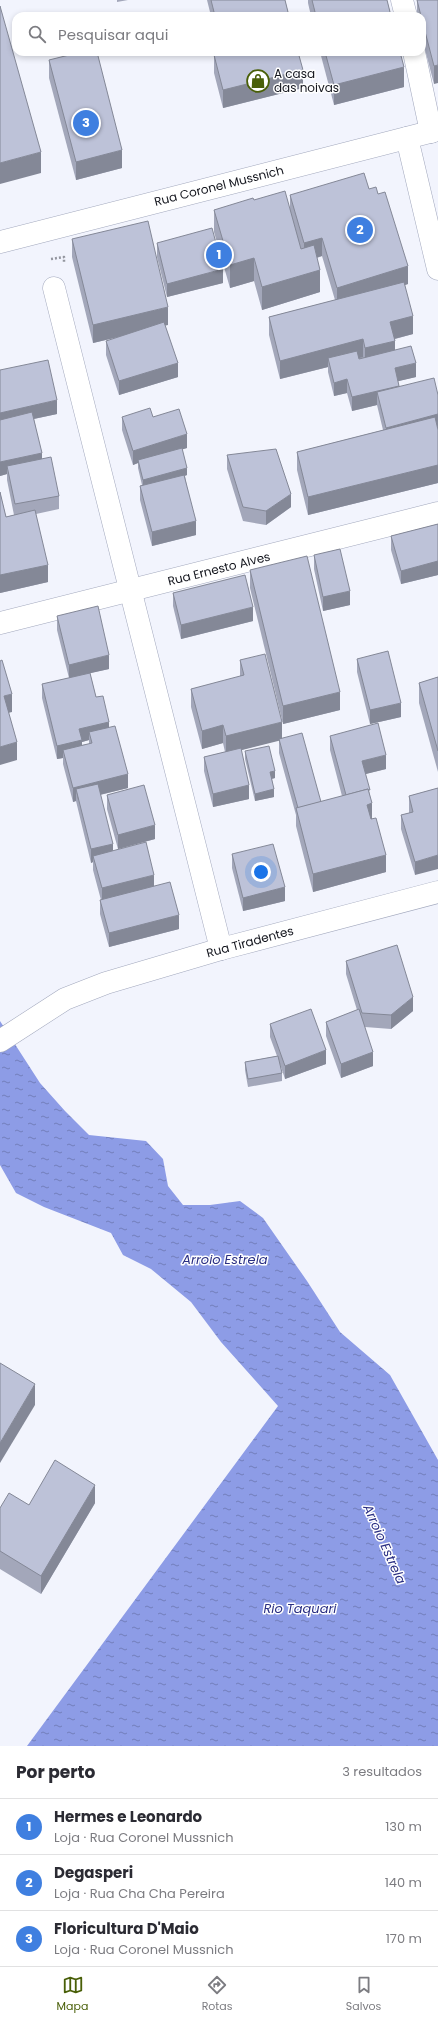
<!DOCTYPE html>
<html lang="pt">
<head>
<meta charset="utf-8">
<style>
	body { margin:0; font-family:Poppins,sans-serif; background:#f2f2f3; color:#2b2b33 }
	.you { position:absolute; left:261px; top:872px; width:14px; height:14px; margin:-10px; border:3px solid #fff; border-radius:50%; background:#1a73e8; box-shadow:0 0 0 6px #1a73e833 }
	.badge { display:grid; place-items:center; width:26px; height:26px; border-radius:50%; background:#495f08; color:#fff; font-size:13px; font-weight:700 }
	.pin { position:absolute; translate:-50% -50%; border:2px solid #fff; box-shadow:0 1px 4px #0006 }
	.list { margin:0; padding:0; list-style:none }
	h2 { display:flex; justify-content:space-between; align-items:center; height:52px; margin:0; padding:0 16px; font-size:17px }
	h2 small { font-size:13px; font-weight:400; color:#7c7c81 }
	.list li { display:grid; grid-template-columns:26px 1fr auto; gap:12px; align-items:center; box-sizing:border-box; height:56px; padding:0 16px; border-top:1px solid #e1e1e2 }
	.list b { display:block; font-size:15px; white-space:nowrap }
	.list p { margin:0; font-size:13px; white-space:nowrap; color:#7c7c81 }
	.list em { font-size:13px; font-style:normal; color:#7c7c81 }
	.icon { flex:none; width:22px; height:22px; fill:none; stroke:currentColor; stroke-width:2; stroke-linecap:round; stroke-linejoin:round }
	.map { position:relative; flex:none; width:438px; height:1746px; overflow:hidden }
	.search { position:absolute; background:#fff; box-shadow:0 2px 6px #0003; left:12px; right:12px; top:12px; height:44px; display:flex; align-items:center; gap:10px; box-sizing:border-box; padding:0 14px; border-radius:12px; color:#7c7c81; font-size:15px }
	.sheet { height:220px; background:#fff }
	nav { display:flex; justify-content:space-around; align-items:center; box-sizing:border-box; height:56px; border-top:1px solid #e1e1e2; background:#fff; font-size:11px; color:#7c7c81 }
	nav a { display:grid; justify-items:center; gap:2px }
	nav .on { color:#495f08 }
	.map>svg:first-child { display:block }
	.water { fill:url(#water-ripples) }
	.lines { fill:none; stroke-linecap:round; stroke-linejoin:round }
	.minor-casing { stroke:#a2a8bd; stroke-width:23 }
	.major-casing { stroke:#a2a8bd; stroke-width:23 }
	.path { stroke:#94969f; stroke-width:2.5; stroke-dasharray:2 2; stroke-linecap:butt }
	.minor { stroke:#fff; stroke-width:22 }
	.major { stroke:#fff; stroke-width:22 }
	.wall { fill:#a3a7ba; fill-rule:evenodd }
	.shaded-wall { fill:#848897 }
	.building { fill:#bdc2d8; stroke:#848897 }
	.labels { text-anchor:middle; stroke-width:3; stroke-linejoin:round; paint-order:stroke }
	.poi-label { font-size:12px; fill:#13151d; stroke:#fff; text-anchor:start }
	.street-label { font-size:12px; fill:#13151d; stroke:#fff }
	.water-label { font-size:13px; font-style:italic; fill:#2a2f83; stroke:#fff }
</style>
</head>
<body>
<div class="map">
<svg width="438" height="1746" viewBox="0 0 438 1746">
	<defs>
		<pattern id="water-ripples" width="26" height="14" patternUnits="userSpaceOnUse"><rect width="26" height="14" fill="#8d9ce6"/><path d="M2 4q2-2 4 0t4 0M15 11q2-2 4 0t4 0" fill="none" stroke="#727eba"/></pattern>
	</defs>
	<rect width="100%" height="100%" fill="#f2f4fd"/>
	<path class="water" d="M0 1021 40 1083 65 1111 89 1135 146 1141 163 1159 168 1186 183 1205H210L240 1201 263 1218 307 1281 340 1332 390 1375 438 1460V1746H27L278 1406 221 1342 191 1302 151 1269 123 1255 111 1233 44 1207 16 1193 0 1165Z"/>
	<g class="lines">
		<g class="minor-casing">
			<g id="minor">
				<path d="M402 0 406 16"/>
				<path d="M414 52 431 132"/>
				<path d="M407 138 438 269"/>
				<path d="M54 288 221 949"/>
				<path d="M0 623 438 513"/>
				<path d="M0 1041 65 999 106 983 221 949 438 892"/>
			</g>
		</g>
		<g class="major-casing">
			<path id="major" d="M0 242 438 130"/>
		</g>
		<path class="path" d="M51 259 64 257V263"/>
		<use href="#minor" class="minor"/>
		<use href="#major" class="major"/>
	</g>
	<g class="wall">
		<path d="M117 0H128L117 2Z"/>
		<path d="M207 0H285L289 16H211Z"/>
		<path d="M308 0H387L391 16H311L308 3Z"/>
		<path d="M417 0H438L434 84 422 38V16H417Z"/>
		<path d="M220 52H298L303 88 223 108 214 73V55L220 54Z"/>
		<path d="M320 52H400L404 87 334 105Z"/>
		<path d="M49 60 122 168 76 180 49 78Z"/>
		<path d="M369 189 408 284 405 285 413 334 395 339V350L416 377 398 381 399 387 438 395V428H437L438 430V483L308 515 297 470V452L383 430 377 405 352 411 347 393 334 396 328 372V367L280 379 269 335V317L335 300 322 256 317 258 320 292 262 310 254 281 230 288 214 232V210L254 200 290 209V195Z"/>
		<path d="M72 239 168 325H165L178 377 119 395 106 355V341L123 336 93 343 72 257Z"/>
		<path d="M157 243 223 283 167 297 157 257Z"/>
		<path d="M0 370 57 414 34 419 42 459 59 496V509L36 514 48 582 0 593V492L6 517 14 515 7 480V474L0 476Z"/>
		<path d="M122 417H153L187 448 182 449 187 475 185 476 196 535 152 546 140 500V486L142 485 138 468V463L133 465 122 430Z"/>
		<path d="M227 455 291 507 266 525 243 521 227 469Z"/>
		<path d="M438 524V575L401 584 391 550V536Z"/>
		<path d="M314 555 350 605 323 611 314 569Z"/>
		<path d="M250 570 340 710 283 724 250 588Z"/>
		<path d="M173 593 253 621 181 639 173 606Z"/>
		<path d="M57 616 109 669 90 673 96 697 109 727 128 788 100 795 113 851 154 886 179 929 109 947 100 914V900H101L93 870V862L91 863 76 801 73 802 63 764V758L57 759 42 698V684L69 678 57 630ZM89 740V744L82 745V742Z"/>
		<path d="M357 659 401 717 370 724 357 672Z"/>
		<path d="M240 660 282 738 321 802 342 796 330 750V736L386 769 365 774 370 795 372 819 386 872 313 892 296 826V815L279 753V740L241 750 249 799 213 807 204 771V757L225 752 223 743 202 749 191 707V689L240 677Z"/>
		<path d="M438 677V772L419 703V683Z"/>
		<path d="M245 751 275 778 272 779 274 797 255 801 245 759Z"/>
		<path d="M438 788 415 875 401 829V815L409 813V796Z"/>
		<path d="M107 795 155 839 118 849 107 809Z"/>
		<path d="M232 854 285 901 243 911 232 868Z"/>
		<path d="M346 961 413 1011 391 1029 365 1027 373 1066 341 1078 326 1036V1022L357 1010 346 974Z"/>
		<path d="M270 1024 326 1064 285 1079 280 1064 282 1073V1081L248 1087 245 1070V1062L277 1056 270 1037Z"/>
		<path d="M95 1503 41 1594 0 1569V1508L29 1505Z"/>
	</g>
	<g class="shaded-wall">
		<path d="M438 65V83L434 84V66Z"/>
		<path d="M404 67V87L334 105V85Z"/>
		<path d="M303 70V88L223 108V90Z"/>
		<path d="M122 150V168L76 180V162Z"/>
		<path d="M41 152V173L0 184V163Z"/>
		<path d="M322 238V256L304 261V243Z"/>
		<path d="M254 258V281L230 288V265Z"/>
		<path d="M408 266V284L337 305V288Z"/>
		<path d="M223 269V283L167 297V284Z"/>
		<path d="M320 270V292L262 310V287Z"/>
		<path d="M168 307V325L93 343V325Z"/>
		<path d="M413 316V334L390 340V322Z"/>
		<path d="M363 339V357L330 366 328 358V367L280 379V361Z"/>
		<path d="M395 341V359L365 366V348Z"/>
		<path d="M178 363V377L119 395V381Z"/>
		<path d="M416 363V377L395 382V368Z"/>
		<path d="M347 379V393L334 396V383Z"/>
		<path d="M399 386V399L377 392V405L352 411V397Z"/>
		<path d="M57 400V414L0 426V413Z"/>
		<path d="M438 414V428L386 441V428Z"/>
		<path d="M187 434V448L138 463V460V463L133 465V451Z"/>
		<path d="M42 453V466H7V474L0 476V462Z"/>
		<path d="M438 465V483L308 515V497Z"/>
		<path d="M187 468V475L143 487V480Z"/>
		<path d="M291 494V507L266 525V511Z"/>
		<path d="M196 521V535L152 546V532Z"/>
		<path d="M438 561V575L401 584V571Z"/>
		<path d="M48 565V582L0 593V575Z"/>
		<path d="M350 591V605L323 611V597Z"/>
		<path d="M253 607V621L181 639V625Z"/>
		<path d="M109 655V669L69 678V665Z"/>
		<path d="M340 692V710L283 724V706Z"/>
		<path d="M12 694V712L4 714V696Z"/>
		<path d="M401 703V717L370 724V710Z"/>
		<path d="M109 722V736L89 732V740L82 742V754L63 750V758L57 759V746L79 729Z"/>
		<path d="M282 722V740L226 754V736Z"/>
		<path d="M223 725V743L202 749V731Z"/>
		<path d="M17 742V760L0 765V747Z"/>
		<path d="M386 755V769L362 775V761Z"/>
		<path d="M275 771V778L270 779V772Z"/>
		<path d="M128 774V788L78 800 76 789V801L73 802V788Z"/>
		<path d="M249 785V799L213 807V794Z"/>
		<path d="M274 789V797L255 801V794Z"/>
		<path d="M372 803V821L367 822V805Z"/>
		<path d="M155 825V839L118 849V835Z"/>
		<path d="M113 844V858L93 856V862L91 863V849Z"/>
		<path d="M386 855V872L313 892V874Z"/>
		<path d="M438 855V869L415 875V862Z"/>
		<path d="M154 875V888L102 902V888Z"/>
		<path d="M285 887V901L243 911V898Z"/>
		<path d="M179 915V929L109 947V933Z"/>
		<path d="M413 997V1011L391 1029V1015Z"/>
		<path d="M326 1050V1064L285 1079V1066Z"/>
		<path d="M373 1052V1066L341 1078V1064Z"/>
		<path d="M35 1384V1405L0 1463V1443Z"/>
		<path d="M95 1485V1503L41 1594V1576Z"/>
	</g>
	<g class="building">
		<path d="M211 0H285L289 16H215Z"/>
		<path d="M312 0H387L391 16H316Z"/>
		<path d="M417 0H438V65L434 66 422 20V16H421Z"/>
		<path d="M0 6 41 152 0 163Z"/>
		<path d="M81 52H97L122 150 76 162 49 60Z"/>
		<path d="M224 52H298L303 70 223 90 214 55 225 53Z"/>
		<path d="M325 52H400L404 67 334 85Z"/>
		<path d="M364 173 369 189 376 187 378 194 385 192 408 266 337 288 322 238 304 243 290 195Z"/>
		<path d="M285 191 301 249 314 245 320 270 262 287 254 258 230 265 214 210 253 198 254 200Z"/>
		<path d="M148 221 168 307 93 325 72 239Z"/>
		<path d="M212 228 223 269 167 284 157 243Z"/>
		<path d="M404 282 413 316 390 322 395 341 365 348 363 339 280 361 269 317Z"/>
		<path d="M164 322 178 363 119 381 106 341Z"/>
		<path d="M411 346 416 363 395 368 399 386 352 397 347 379 334 383 328 358 357 351 359 359Z"/>
		<path d="M48 360 57 400 0 413V370Z"/>
		<path d="M434 378 438 395V414L386 428 377 392Z"/>
		<path d="M150 408 153 417 179 409 187 434 133 451 122 417Z"/>
		<path d="M32 412 42 453 0 462V420Z"/>
		<path d="M435 417 438 430V465L308 497 297 452Z"/>
		<path d="M182 448 187 468 143 480 138 460Z"/>
		<path d="M276 449 291 494 266 511 243 507 227 455Z"/>
		<path d="M51 457 59 496 15 504 7 466Z"/>
		<path d="M184 475 196 521 152 532 140 486Z"/>
		<path d="M0 492 6 517 35 510 48 565 0 575Z"/>
		<path d="M438 524V561L401 571 391 536Z"/>
		<path d="M340 549 350 591 323 597 314 555Z"/>
		<path d="M307 556 340 692 283 706 250 570Z"/>
		<path d="M245 575 253 607 181 625 173 593Z"/>
		<path d="M98 606 109 655 69 665 57 616Z"/>
		<path d="M388 651 401 703 370 710 357 659Z"/>
		<path d="M265 654 282 722 226 736 223 725 202 731 191 689 244 675 240 660Z"/>
		<path d="M2 660 12 694 4 696 17 742 0 747V661Z"/>
		<path d="M90 673 96 697 103 696 109 722 79 729 82 740 57 746 42 684Z"/>
		<path d="M438 677V751L419 683Z"/>
		<path d="M378 723 386 755 362 761 370 790H368V789L346 795 330 736Z"/>
		<path d="M115 726 128 774 73 788 63 750 92 743 89 732Z"/>
		<path d="M302 733 321 802 298 808 279 739Z"/>
		<path d="M269 746 275 771 270 772 274 789 255 794 245 751Z"/>
		<path d="M241 748 249 785 213 794 204 757Z"/>
		<path d="M98 784 113 844 91 849 76 789Z"/>
		<path d="M144 785 155 825 118 835 107 795Z"/>
		<path d="M438 788V855L415 862 401 815 413 812 409 796Z"/>
		<path d="M368 789 372 803 367 805 371 819 376 818 386 855 313 874 296 808Z"/>
		<path d="M146 842 154 875 102 888 93 856Z"/>
		<path d="M273 844 285 887 243 898 232 854Z"/>
		<path d="M170 882 179 915 109 933 100 900Z"/>
		<path d="M397 945 413 997 391 1015 362 1013 346 961Z"/>
		<path d="M311 1009 326 1050 285 1066 270 1024Z"/>
		<path d="M359 1009 373 1052 341 1064 326 1022Z"/>
		<path d="M278 1056 282 1073 248 1079 245 1062Z"/>
		<path d="M0 1363 35 1384 0 1443Z"/>
		<path d="M55 1460 95 1485 41 1576 0 1551V1508L9 1493 29 1505Z"/>
	</g>
	<defs>
		<g id="shop-ring" transform="scale(1.15)"><circle r="9.5" fill="#fff" stroke="#495f08" stroke-width="1.5"/><path d="M-5-2.5h2.3a2.7 3.5 0 0 1 5.4 0H5L5.5 6h-11ZM-1.5-2.5h3a1.5 2.3 0 0 0-3 0Z" fill="#495f08"/></g>
	</defs>
	<g fill-rule="evenodd">
		<use href="#shop-ring" x="258" y="81"/>
	</g>
	<g class="labels">
		<g class="poi-label">
			<text x="274" y="78">A casa<tspan x="274" dy="14">das noivas</tspan></text>
		</g>
		<g class="street-label">
			<text transform="translate(219 186) rotate(-14)" y="4">Rua Coronel Mussnich</text>
			<text transform="translate(219 569) rotate(-14)" y="4">Rua Ernesto Alves</text>
			<text transform="translate(250 942) rotate(-15)" y="4">Rua Tiradentes</text>
		</g>
		<g class="water-label">
			<text x="225" y="1264">Arroio Estrela</text>
			<text transform="translate(385 1544) rotate(66)" y="5">Arroio Estrela</text>
			<text x="300" y="1613">Rio Taquari</text>
		</g>
	</g>
</svg>
<div class="you"></div>
<div class="pin badge" style="left:219px;top:255px;background:#3f7fe0">1</div>
<div class="pin badge" style="left:360px;top:230px;background:#3f7fe0">2</div>
<div class="pin badge" style="left:86px;top:123px;background:#3f7fe0">3</div>
<div class="search"><svg class="icon" aria-label="search" viewBox="0 0 24 24"><circle cx="10" cy="10" r="6"/><path d="M15 15l6 6"/></svg>Pesquisar aqui</div>
</div>
<section class="sheet">
<h2>Por perto<small>3 resultados</small></h2>
<ul class="list">
<li><span class="badge" style="background:#3f7fe0">1</span><div><b>Hermes e Leonardo</b><p>Loja · Rua Coronel Mussnich</p></div><em>130 m</em></li>
<li><span class="badge" style="background:#3f7fe0">2</span><div><b>Degasperi</b><p>Loja · Rua Cha Cha Pereira</p></div><em>140 m</em></li>
<li><span class="badge" style="background:#3f7fe0">3</span><div><b>Floricultura D'Maio</b><p>Loja · Rua Coronel Mussnich</p></div><em>170 m</em></li>
</ul>
</section>
<nav>
<a class="on"><svg class="icon" aria-label="map" viewBox="0 0 24 24"><path d="M3 6l6-2 6 2 6-2v14l-6 2-6-2-6 2zM9 4v14M15 6v14"/></svg>Mapa</a>
<a><svg class="icon" aria-label="directions" viewBox="0 0 24 24"><path d="M12 3l9 9-9 9-9-9zM9 14v-3h6M13 9l2 2-2 2"/></svg>Rotas</a>
<a><svg class="icon" aria-label="saved" viewBox="0 0 24 24"><path d="M7 4h10v16l-5-4-5 4z"/></svg>Salvos</a>
</nav>
</body>
</html>
